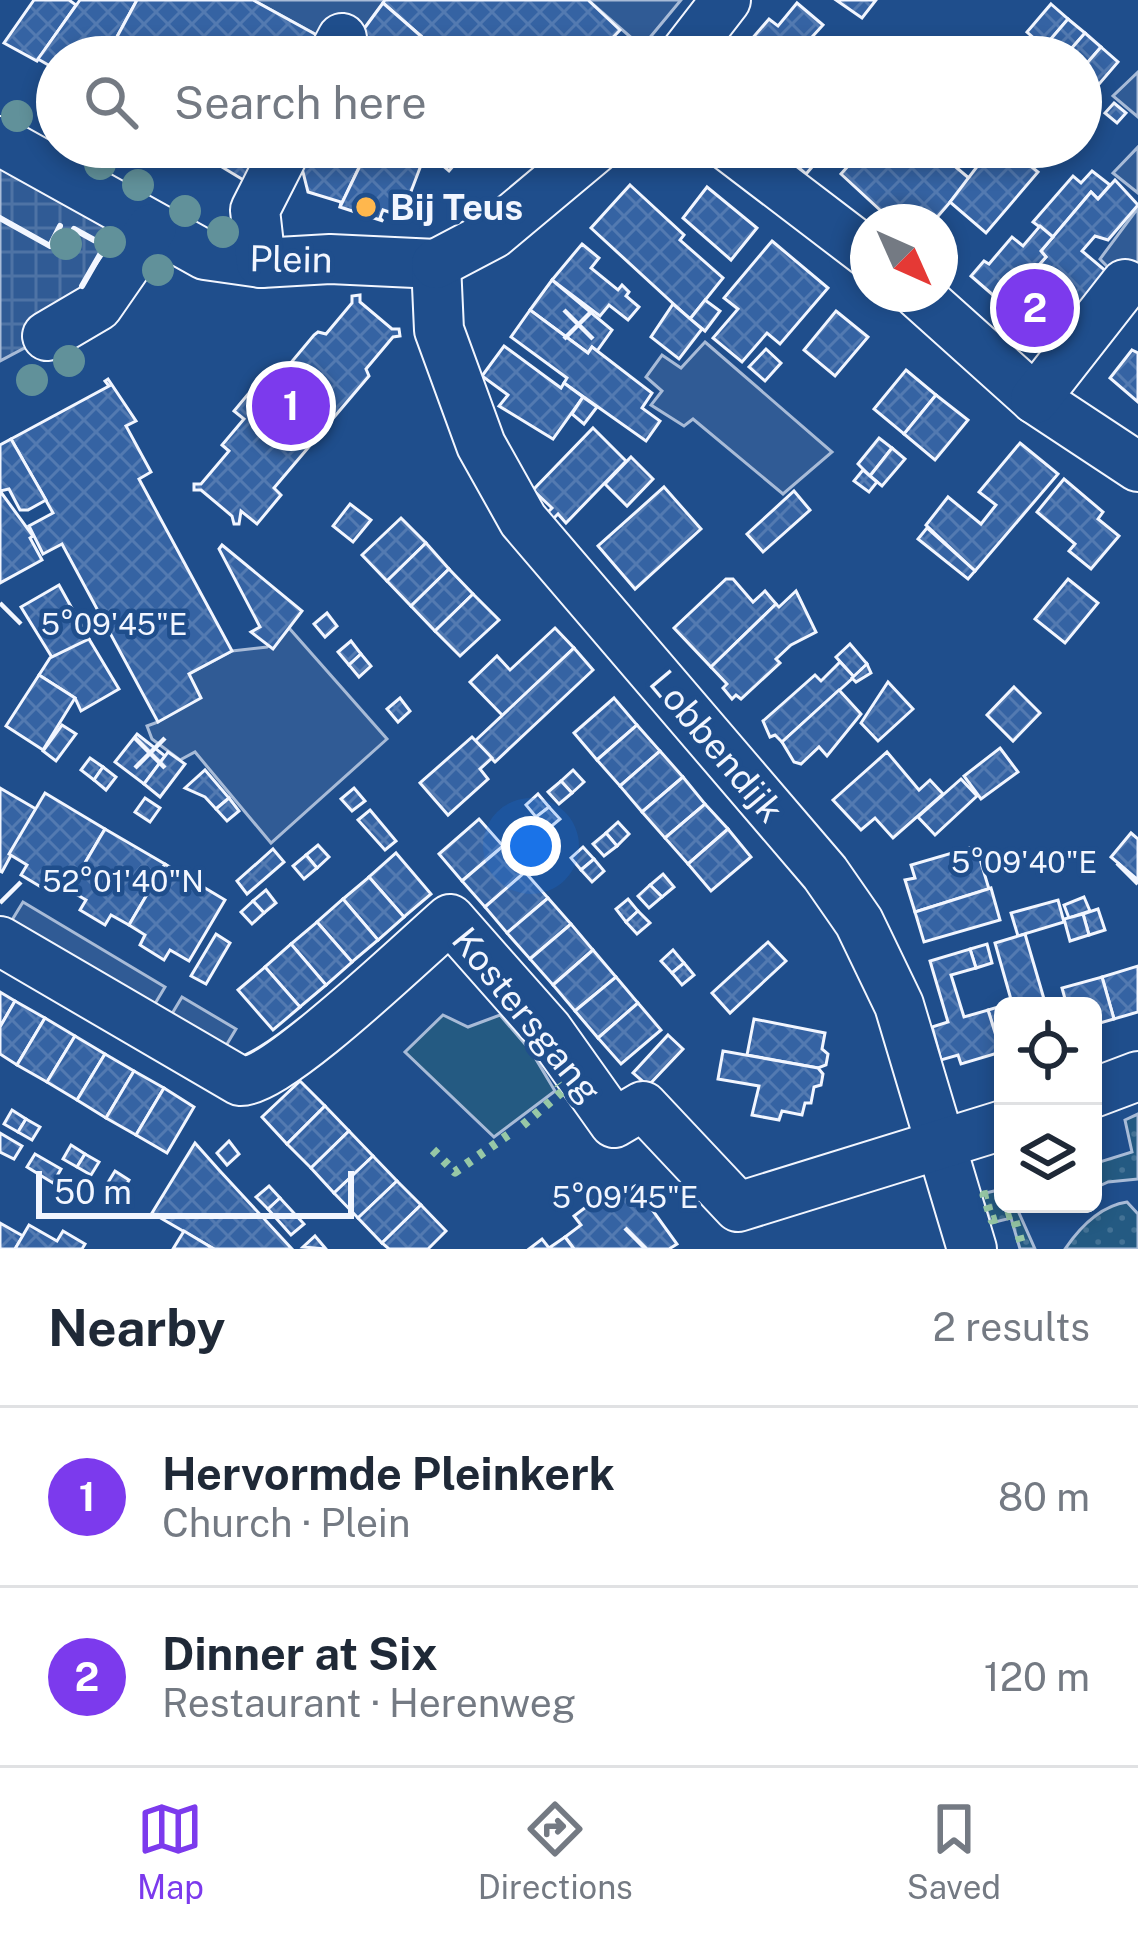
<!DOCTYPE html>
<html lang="en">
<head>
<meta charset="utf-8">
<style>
	body { margin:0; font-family:"Public Sans",sans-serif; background:#f6f6f7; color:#1f2937 }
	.controls { position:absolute; right:36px; bottom:36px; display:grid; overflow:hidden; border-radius:18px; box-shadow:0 6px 18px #0003 }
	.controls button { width:108px; height:108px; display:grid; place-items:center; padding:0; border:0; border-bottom:3px solid #e0e1e3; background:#fff; color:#1f2937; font:60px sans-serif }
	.compass { position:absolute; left:850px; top:204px; width:108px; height:108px; border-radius:50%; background:#fff; box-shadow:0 6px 18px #0003; rotate:135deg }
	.scale { position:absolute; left:36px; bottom:30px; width:318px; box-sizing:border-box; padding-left:12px; border:6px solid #f2f6ff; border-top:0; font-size:33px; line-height:42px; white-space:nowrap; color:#f2f6ff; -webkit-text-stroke:9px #1f4e8c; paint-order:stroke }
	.you { position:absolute; left:531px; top:846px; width:42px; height:42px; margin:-30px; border:9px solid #fff; border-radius:50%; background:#1a73e8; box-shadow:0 0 0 18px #1a73e833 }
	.badge { display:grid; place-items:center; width:78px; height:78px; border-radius:50%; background:#7c3aed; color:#fff; font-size:39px; font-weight:700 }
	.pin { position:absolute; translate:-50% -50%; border:6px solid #fff; box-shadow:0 3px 12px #0006 }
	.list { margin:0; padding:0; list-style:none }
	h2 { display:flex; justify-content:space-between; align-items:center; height:156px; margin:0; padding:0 48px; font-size:51px }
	h2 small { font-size:39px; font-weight:400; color:#747a83 }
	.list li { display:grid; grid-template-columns:78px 1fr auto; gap:36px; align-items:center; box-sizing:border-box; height:180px; padding:0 48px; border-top:3px solid #e0e1e3 }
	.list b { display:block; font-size:45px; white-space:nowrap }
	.list p { margin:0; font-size:39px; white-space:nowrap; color:#747a83 }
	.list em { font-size:39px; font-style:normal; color:#747a83 }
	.icon { flex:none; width:66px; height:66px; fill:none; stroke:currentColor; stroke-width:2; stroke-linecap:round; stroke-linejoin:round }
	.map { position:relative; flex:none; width:1138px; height:1249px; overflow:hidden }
	.search { position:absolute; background:#fff; box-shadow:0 6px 18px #0003; left:36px; right:36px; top:36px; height:132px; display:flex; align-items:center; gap:30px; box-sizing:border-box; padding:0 42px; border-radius:66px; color:#747a83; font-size:45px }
	.sheet { height:516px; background:#fff }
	nav { display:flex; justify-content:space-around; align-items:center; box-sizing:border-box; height:168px; border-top:3px solid #e0e1e3; background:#fff; font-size:33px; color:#747a83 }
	nav a { display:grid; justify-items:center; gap:6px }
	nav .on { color:#7c3aed }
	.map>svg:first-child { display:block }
	.grass { fill:url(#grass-dots); stroke:#a8bbd7; stroke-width:3 }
	.park { fill:#245a82; stroke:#a8bbd7; stroke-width:3 }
	.parking { fill:#305b95; stroke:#a8bbd7; stroke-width:3 }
	.plaza { fill:url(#plaza-grid); stroke:#a8bbd7; stroke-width:3 }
	.building { fill:url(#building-cross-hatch); stroke:#f2f6ff; stroke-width:3 }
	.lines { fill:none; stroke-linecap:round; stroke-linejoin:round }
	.minor-casing { stroke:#f2f6ff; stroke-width:52 }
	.minor { stroke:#1f4e8c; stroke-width:48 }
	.hedge { stroke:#97c8a6; stroke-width:9; stroke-dasharray:6 9; stroke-linecap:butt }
	.wall { stroke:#f2f6ff; stroke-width:6 }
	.tree { fill:#61919a }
	.ticks { fill:none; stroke:#f2f6ff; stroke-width:4.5 }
	.poi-dot { fill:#ffb74d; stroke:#1f4e8c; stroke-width:4.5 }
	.labels { text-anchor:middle; stroke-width:9; stroke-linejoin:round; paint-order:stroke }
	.poi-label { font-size:36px; font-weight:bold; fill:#f2f6ff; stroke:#1f4e8c; text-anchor:start }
	.street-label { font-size:36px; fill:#f2f6ff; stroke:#1f4e8c }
	.ticks-label { font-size:30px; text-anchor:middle; fill:#f2f6ff; stroke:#1f4e8c; stroke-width:9; stroke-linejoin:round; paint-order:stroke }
</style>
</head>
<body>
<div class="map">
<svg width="1138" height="1249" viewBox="0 0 1138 1249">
	<defs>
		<pattern id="grass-dots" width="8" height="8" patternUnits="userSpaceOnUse" patternTransform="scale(3)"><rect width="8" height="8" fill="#245a82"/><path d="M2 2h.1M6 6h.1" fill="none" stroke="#447295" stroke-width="1.8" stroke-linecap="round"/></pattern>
		<pattern id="plaza-grid" width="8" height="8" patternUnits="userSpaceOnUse" patternTransform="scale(3)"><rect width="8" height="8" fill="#305b95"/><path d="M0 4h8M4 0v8" fill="none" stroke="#4e73a5"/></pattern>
		<pattern id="building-cross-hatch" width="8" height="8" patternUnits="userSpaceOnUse" patternTransform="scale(3)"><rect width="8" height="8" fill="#3563a3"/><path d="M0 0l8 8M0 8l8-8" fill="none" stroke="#537ab1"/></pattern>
	</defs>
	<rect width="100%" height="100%" fill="#1f4e8c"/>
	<g class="grass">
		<path d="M1138 1114V1179L1108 1182 1093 1189V1164L1132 1152 1125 1120Z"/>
		<path d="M1003 1189V1204H1015L1035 1249H1020L1011 1218 991 1223 981 1194Z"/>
		<path d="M1127 1202 1138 1214V1249H1065C1080 1227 1100 1206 1127 1202Z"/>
	</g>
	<path class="park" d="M443 1015 468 1027 500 1015 531 1051 555 1091 494 1137 405 1052Z"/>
	<g class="parking">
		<path d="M253 0H385L358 37 324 39Z"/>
		<path d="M588 0H681L642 47Z"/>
		<path d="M1138 72V117L1113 96Z"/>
		<path d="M1138 147V193L1113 173Z"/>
		<path d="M1138 208V278L1129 289 1100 259Z"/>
		<path d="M705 342 832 452 783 494 693 419 684 426 651 405 662 391 646 377 662 355 681 368Z"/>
		<path d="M289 628 387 739 271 843 195 752 180 760 152 739 147 726 158 722 189 674 232 651 267 647Z"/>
		<path d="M23 902 165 987 153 1007 12 920Z"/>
		<path d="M182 997 236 1029 224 1049 170 1017Z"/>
	</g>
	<path class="plaza" d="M0 141 152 228 47 336 0 361Z"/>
	<g class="building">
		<path d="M34 0H69L76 5 37 61 4 43Z"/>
		<path d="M80 0H137L106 57H57V70L38 59Z"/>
		<path d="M137 0H253L324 39 314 57H106Z"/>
		<path d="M385 0H588L620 30 594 57H445L383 3Z"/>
		<path d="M836 0H876L862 18Z"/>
		<path d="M383 3 438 51 432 57H384L358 37Z"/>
		<path d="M797 3 823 25 802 48 812 57 737 56 769 19 778 26Z"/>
		<path d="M1051 4 1068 19 1044 47 1027 32Z"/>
		<path d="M1068 19 1085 33 1064 57H1056L1044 47Z"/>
		<path d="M1085 33 1101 47 1081 70V57H1064Z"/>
		<path d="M1101 47 1118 62 1094 90 1081 79V70Z"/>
		<path d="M1114 103 1126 113 1117 123 1105 113Z"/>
		<path d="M189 147H271L250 184Z"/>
		<path d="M308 147H369L340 207 341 202 308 192 301 164Z"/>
		<path d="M369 147H413L407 154 423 160 407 202 397 198 392 213 383 210 380 218 383 221 340 207Z"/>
		<path d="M421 147H463L467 150 449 171Z"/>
		<path d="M775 147H829L806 174Z"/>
		<path d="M835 147H862L851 160Z"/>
		<path d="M865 147H932L970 179 933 222H893L841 174Z"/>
		<path d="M992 147H1017L1013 152 1038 172 986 233 950 202Z"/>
		<path d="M1092 171 1110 185 1098 199 1091 192 1053 237 1033 222 1073 176 1081 183Z"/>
		<path d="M1115 180 1138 205 1108 240 1095 236 1082 251 1120 283 1063 350 1008 308 1023 290 1015 283 1025 270 1031 274 1046 257 1041 251 1091 192 1098 199Z"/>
		<path d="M630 185 684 235 680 240 723 278 690 319 591 228Z"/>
		<path d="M707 187 757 228 731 260 683 218Z"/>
		<path d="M1040 226 1053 237 1041 251 1046 257 1031 274 1025 270 1015 283 1023 290 1008 308 971 276 984 261 989 264 1012 237 1023 246Z"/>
		<path d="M772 241 828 288 780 344 767 333 742 362 713 338 738 309 724 298Z"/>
		<path d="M582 244 599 258 591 268 618 290 622 285 629 292 626 296 639 307 628 320 609 305 600 316 552 280Z"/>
		<path d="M552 280 612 330 597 351 592 347 588 353 530 310Z"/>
		<path d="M360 295V302L392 329H399L400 336 393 337 366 369 369 376 274 488 281 495 257 524 241 511 239 524H234L232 516 201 490H194V484H201L229 451 222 445 244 419 234 411 249 393 259 401 314 335 318 332 326 334 352 303V296Z"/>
		<path d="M705 300 720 311 705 331 690 319Z"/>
		<path d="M673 304 702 329 679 359 651 337Z"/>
		<path d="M530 310 588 353 592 347 652 393 642 408 660 421 646 441 564 383 567 378 511 337Z"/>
		<path d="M836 311 868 337 835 376 804 350Z"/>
		<path d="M504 346 561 388 564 383 583 397 553 439 499 406 508 395 482 376Z"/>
		<path d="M766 349 781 363 765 381 749 367Z"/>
		<path d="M1132 350 1138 353V402L1110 378Z"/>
		<path d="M906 370 936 395 904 434 874 409Z"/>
		<path d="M108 379 136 421 126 426 151 472 139 479 232 651 189 674 201 698 158 722 62 544 43 554 29 526 53 513 11 439 109 386 105 381Z"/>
		<path d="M936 395 968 420 935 460 904 434Z"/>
		<path d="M583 397 597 407 584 424 572 414Z"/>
		<path d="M593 428 626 461 566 523 558 514 553 519 547 513 552 508 533 490Z"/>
		<path d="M879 438 892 448 870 476 858 464Z"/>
		<path d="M11 439 46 500 28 510H20L9 489 0 491V445Z"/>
		<path d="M1020 443 1058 474 975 571 926 525 948 497 981 524 996 505 979 492Z"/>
		<path d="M892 448 905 459 882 486 870 476Z"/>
		<path d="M631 457 653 479 627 506 605 484Z"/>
		<path d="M863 470 877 482 869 492 854 481Z"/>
		<path d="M1064 479 1103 512 1098 519 1119 536 1091 569 1069 551 1075 544 1037 512Z"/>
		<path d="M664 487 701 529 635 589 598 546Z"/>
		<path d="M0 491 33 536 30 538 42 560 0 583Z"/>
		<path d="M794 491 810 510 763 552 747 534Z"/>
		<path d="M350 504 371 520 353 542 333 526Z"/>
		<path d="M401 518 426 543 387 581 362 555Z"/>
		<path d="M927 528 975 571 968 579 918 539Z"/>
		<path d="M426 543 449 569 411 606 387 581Z"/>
		<path d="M222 545 302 611 273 649 251 632 260 627 219 549Z"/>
		<path d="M449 569 473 594 435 631 411 606Z"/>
		<path d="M726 579H733L753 602 765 591 776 604 711 667 674 628Z"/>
		<path d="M1068 579 1098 603 1065 643 1035 619Z"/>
		<path d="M59 585 89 639 53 659 21 607Z"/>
		<path d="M796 591 816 632 791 645 776 659 780 663 741 699 736 695 732 699 723 688 727 684 711 667 776 604 779 607Z"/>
		<path d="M473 594 499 620 460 656 435 631Z"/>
		<path d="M327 613 337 626 325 637 314 624Z"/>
		<path d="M555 628 574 648 503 716 470 682 497 656 510 670Z"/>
		<path d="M89 639 119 689 81 711 75 698 39 675 50 658Z"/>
		<path d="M351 641 361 654 349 665 338 652Z"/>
		<path d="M850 644 867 664 854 677 836 657Z"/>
		<path d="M574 648 593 670 495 762 475 741Z"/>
		<path d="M361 654 371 666 359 677 349 665Z"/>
		<path d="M840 662 854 677 782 742 775 735 770 737 763 721 815 675 821 681Z"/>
		<path d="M867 664 871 673 856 682 852 678Z"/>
		<path d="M39 675 75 698 43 750 6 726Z"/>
		<path d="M888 682 913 709 878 741 861 723Z"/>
		<path d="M1014 687 1040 713 1013 741 987 715Z"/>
		<path d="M839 690 861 714 827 756 819 747 801 764 794 762 782 742Z"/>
		<path d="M400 698 410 711 398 722 387 709Z"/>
		<path d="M614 698 637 725 597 760 574 733Z"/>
		<path d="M62 725 76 734 56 761 43 751Z"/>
		<path d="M637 725 660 751 620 786 597 760Z"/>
		<path d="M137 734 165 756 144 784 115 762Z"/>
		<path d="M472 737 492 758 480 769 488 779 448 815 420 783Z"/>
		<path d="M1000 748 1018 772 981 799 964 776Z"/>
		<path d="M660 751 683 777 642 812 620 786Z"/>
		<path d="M168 752 185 764 160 797 144 784Z"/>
		<path d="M887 752 919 790 930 780 943 794 893 838 875 818 861 830 833 800Z"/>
		<path d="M90 758 103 767 94 780 81 770Z"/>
		<path d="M103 767 116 777 106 790 94 780Z"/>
		<path d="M205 770 229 798 216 809 205 797 185 788Z"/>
		<path d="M573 770 584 782 572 793 561 781Z"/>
		<path d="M683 777 705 804 665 838 642 812Z"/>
		<path d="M961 779 977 796 935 835 918 817Z"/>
		<path d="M561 781 572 793 559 804 548 792Z"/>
		<path d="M0 788 36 809 2 872 0 871Z"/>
		<path d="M354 788 365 801 352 811 341 799Z"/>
		<path d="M45 793 105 829 69 890 52 880 46 890 21 875 27 865 9 854Z"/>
		<path d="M538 794 549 807 536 817 526 805Z"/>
		<path d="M145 798 160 808 150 822 135 812Z"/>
		<path d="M229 798 239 811 227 821 216 809Z"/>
		<path d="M705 804 728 829 688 864 665 838Z"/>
		<path d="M549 807 560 819 547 830 536 817Z"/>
		<path d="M370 810 396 841 385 850 358 820Z"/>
		<path d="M479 819 503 846 462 881 439 854Z"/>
		<path d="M618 822 629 834 617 846 606 833Z"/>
		<path d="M105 829 165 864 129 925 111 915 105 925 80 910 86 900 69 890Z"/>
		<path d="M728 829 751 857 711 891 688 864Z"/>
		<path d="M606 833 617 846 604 856 593 844Z"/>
		<path d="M1131 833 1138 839V880L1111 857Z"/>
		<path d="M318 845 329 857 317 868 306 855Z"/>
		<path d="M503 846 525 872 485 907 462 881Z"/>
		<path d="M976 846 989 889 915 912 905 880 915 878 911 865Z"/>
		<path d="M583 847 594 859 581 870 571 858Z"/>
		<path d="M273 849 284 862 247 894 237 881Z"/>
		<path d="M396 853 431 894 404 917 369 877Z"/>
		<path d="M306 855 317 868 304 879 293 866Z"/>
		<path d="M594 859 604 871 592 882 581 870Z"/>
		<path d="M165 864 225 900 189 961 170 950 164 960 140 945 145 935 129 925Z"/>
		<path d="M525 872 548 898 507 933 485 907Z"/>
		<path d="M663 874 674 887 662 897 650 885Z"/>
		<path d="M369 877 404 917 378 940 343 899Z"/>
		<path d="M650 885 662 897 649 908 638 896Z"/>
		<path d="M991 888 1000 920 924 942 915 912Z"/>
		<path d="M266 890 276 903 264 913 253 901Z"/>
		<path d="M1084 897 1090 911 1069 918 1064 905Z"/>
		<path d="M548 898 571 924 530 959 507 933Z"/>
		<path d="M343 899 378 940 352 962 317 922Z"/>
		<path d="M628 899 638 911 626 922 616 909Z"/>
		<path d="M1058 900 1064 922 1018 936 1011 913Z"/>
		<path d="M253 901 264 913 252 924 241 912Z"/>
		<path d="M1098 909 1105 930 1089 935 1083 914Z"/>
		<path d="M638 911 650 923 637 934 626 922Z"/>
		<path d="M1083 914 1089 935 1070 941 1064 919Z"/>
		<path d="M317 922 352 962 326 985 291 944Z"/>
		<path d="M571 924 593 950 553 985 530 959Z"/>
		<path d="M216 934 230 943 206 984 191 976Z"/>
		<path d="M1025 934 1044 999 1027 1006H1003L1001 1052 988 1010 1012 1003 995 943Z"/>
		<path d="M768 942 786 961 730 1013 712 993Z"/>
		<path d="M291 944 326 985 300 1007 265 967Z"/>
		<path d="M987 944 992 963 976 968 970 949Z"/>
		<path d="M970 949 976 968 951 975 964 1017 988 1010 1001 1052 961 1064 958 1055 941 1060 932 1027 948 1022 930 961Z"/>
		<path d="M593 950 616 977 575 1011 553 985Z"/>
		<path d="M673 950 684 963 672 973 661 961Z"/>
		<path d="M684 963 694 975 682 985 672 973Z"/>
		<path d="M1138 966V1012L1114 1019 1102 977Z"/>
		<path d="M265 967 300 1007 273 1030 238 990Z"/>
		<path d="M616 977 638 1003 598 1038 575 1011Z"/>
		<path d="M1102 977 1114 1019 1093 1025V1006H1067L1062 988Z"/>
		<path d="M0 992 15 1001 0 1027Z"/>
		<path d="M15 1001 45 1018 17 1065 0 1054V1027Z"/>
		<path d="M638 1003 661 1030 621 1064 598 1038Z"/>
		<path d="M45 1018 75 1036 47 1082 17 1065Z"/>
		<path d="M754 1019 825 1033 822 1049 828 1054 826 1065 818 1068 747 1055Z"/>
		<path d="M668 1035 683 1049 648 1086 633 1073Z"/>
		<path d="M75 1036 105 1054 77 1100 47 1082Z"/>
		<path d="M723 1051 818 1068 823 1074 821 1085 814 1087 811 1103H805L802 1115 782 1111 779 1120 752 1115 759 1086 718 1079Z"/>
		<path d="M105 1054 134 1071 106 1118 77 1100Z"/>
		<path d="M134 1071 164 1088 136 1135 106 1118Z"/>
		<path d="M300 1081 325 1106 287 1144 262 1117Z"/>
		<path d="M164 1088 194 1107 167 1153 136 1135Z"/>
		<path d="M325 1106 349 1131 311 1168 287 1144Z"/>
		<path d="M12 1110 26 1119 18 1132 4 1124Z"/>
		<path d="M26 1119 40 1127 32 1140 18 1132Z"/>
		<path d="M349 1131 373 1156 334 1193 311 1168Z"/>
		<path d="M0 1133 22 1146 14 1159 0 1152Z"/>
		<path d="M229 1141 239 1154 227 1165 217 1153Z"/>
		<path d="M195 1143 219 1170 292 1249H214L152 1213Z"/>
		<path d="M71 1145 85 1154 77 1167 63 1159Z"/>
		<path d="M35 1154 61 1169 53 1183 27 1167Z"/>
		<path d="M85 1154 99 1162 91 1175 77 1167Z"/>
		<path d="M373 1156 397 1181 358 1218 334 1193Z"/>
		<path d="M115 1171 129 1180 121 1194 107 1184Z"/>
		<path d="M397 1181 421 1205 382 1243 358 1218Z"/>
		<path d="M269 1186 280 1198 268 1209 256 1197Z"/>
		<path d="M635 1186 677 1244 669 1249H574L565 1237 581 1225 574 1216 598 1198 605 1208Z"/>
		<path d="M280 1198 304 1224 291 1235 268 1209Z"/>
		<path d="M421 1205 446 1231 428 1249H389L382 1243Z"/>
		<path d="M0 1223 23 1236 15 1249H0Z"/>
		<path d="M29 1225 57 1241 63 1231 85 1244 82 1249H15Z"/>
		<path d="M184 1231 214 1249H173Z"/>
		<path d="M315 1236 326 1249 303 1247Z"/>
		<path d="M565 1237 574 1249H529L542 1239 549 1248Z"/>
	</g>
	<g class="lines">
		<g class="minor-casing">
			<g id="minor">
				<path d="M332 57 342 38"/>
				<path d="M682 57 726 0"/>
				<path d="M0 141 205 255 261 263 330 259 436 264"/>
				<path d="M729 147 868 253"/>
				<path d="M261 263 255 210 287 147"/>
				<path d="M436 264 439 330 481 445 523 520 825 873 859 922 899 1005 972 1249"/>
				<path d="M436 264 493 234 597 147"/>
				<path d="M918 294 1035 399 1138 467"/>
				<path d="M47 336 98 306 152 228"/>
				<path d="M1035 399 1125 284"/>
				<path d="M0 941 240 1081C277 1083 414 950 450 919L548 1030 614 1123 643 1106 738 1207 1003 1125"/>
				<path d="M1093 1093 1138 1076"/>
			</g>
		</g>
		<use href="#minor" class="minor"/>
		<g class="hedge">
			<path d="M523 1125 563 1091 558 1084"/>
			<path d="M433 1150 455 1172 508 1135"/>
			<path d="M1003 1191 984 1195 992 1220 1013 1214 1023 1249"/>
		</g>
		<g class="wall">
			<path d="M0 218 50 246 60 226"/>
			<path d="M74 229 94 240"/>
			<path d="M82 286 101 253"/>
		</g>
	</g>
	<g class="tree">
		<circle cx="17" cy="116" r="16"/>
		<circle cx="100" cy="164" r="16"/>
		<circle cx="138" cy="185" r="16"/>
		<circle cx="185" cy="211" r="16"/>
		<circle cx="223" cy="232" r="16"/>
		<circle cx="110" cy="242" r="16"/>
		<circle cx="66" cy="244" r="16"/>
		<circle cx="158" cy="270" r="16"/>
		<circle cx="69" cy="361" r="16"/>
		<circle cx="32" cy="380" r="16"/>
	</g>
	<path class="ticks" d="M564 310 593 339M564 339 593 310M0 603 21 624M135 738 165 768M135 768 165 738M1117 863 1138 884M0 903 21 882M625 1228 646 1249"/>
	<circle class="poi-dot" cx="366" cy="207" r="12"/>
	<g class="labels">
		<g class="poi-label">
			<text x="390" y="220">Bij Teus</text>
		</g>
		<g class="street-label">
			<text transform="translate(291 259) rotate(1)" y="13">Plein</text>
			<text transform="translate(717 746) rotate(50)" y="13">Lobbendijk</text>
			<text transform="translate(527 1015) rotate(51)" y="13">Kostersgang</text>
		</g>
	</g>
	<g class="ticks-label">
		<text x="114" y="635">5°09'45"E</text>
		<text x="1024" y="873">5°09'40"E</text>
		<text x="123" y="892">52°01'40"N</text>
		<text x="625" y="1208">5°09'45"E</text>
	</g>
</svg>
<div class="controls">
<button><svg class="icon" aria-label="locate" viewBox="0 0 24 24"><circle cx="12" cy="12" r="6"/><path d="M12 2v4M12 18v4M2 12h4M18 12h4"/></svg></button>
<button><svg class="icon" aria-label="layers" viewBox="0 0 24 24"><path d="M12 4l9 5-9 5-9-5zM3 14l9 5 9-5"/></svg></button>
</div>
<svg class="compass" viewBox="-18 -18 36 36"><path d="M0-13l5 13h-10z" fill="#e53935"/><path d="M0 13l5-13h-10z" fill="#747a83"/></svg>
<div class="scale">50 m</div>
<div class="you"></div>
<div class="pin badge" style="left:291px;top:406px">1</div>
<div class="pin badge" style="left:1035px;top:308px">2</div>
<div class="search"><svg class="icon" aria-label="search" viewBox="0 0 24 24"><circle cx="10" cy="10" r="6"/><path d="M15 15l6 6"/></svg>Search here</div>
</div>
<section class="sheet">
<h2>Nearby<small>2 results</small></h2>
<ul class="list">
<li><span class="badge">1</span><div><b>Hervormde Pleinkerk</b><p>Church · Plein</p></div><em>80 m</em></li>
<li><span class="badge">2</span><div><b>Dinner at Six</b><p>Restaurant · Herenweg</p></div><em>120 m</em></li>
</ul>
</section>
<nav>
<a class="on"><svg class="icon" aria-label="map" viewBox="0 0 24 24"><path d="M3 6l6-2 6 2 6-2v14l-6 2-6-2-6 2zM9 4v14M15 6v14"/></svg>Map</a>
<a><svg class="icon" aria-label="directions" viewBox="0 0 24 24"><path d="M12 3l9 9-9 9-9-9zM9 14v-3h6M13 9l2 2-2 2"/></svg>Directions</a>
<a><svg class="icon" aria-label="saved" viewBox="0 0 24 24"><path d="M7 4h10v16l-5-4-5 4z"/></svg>Saved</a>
</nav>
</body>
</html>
